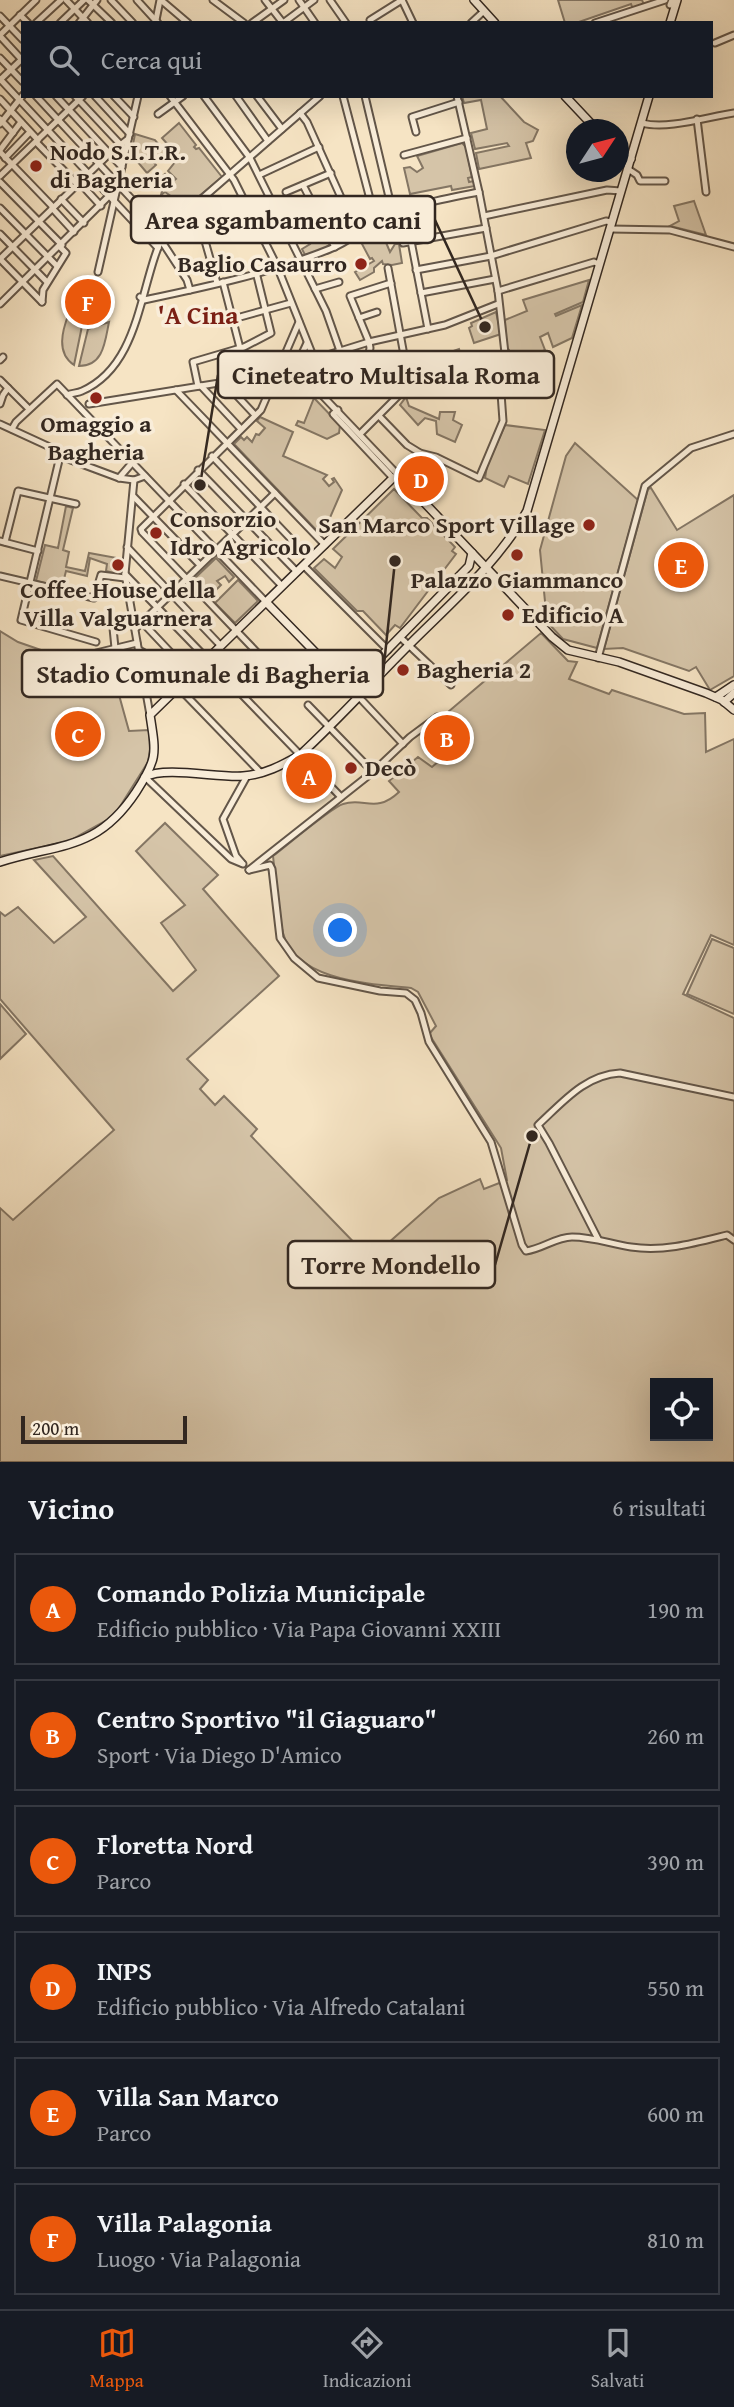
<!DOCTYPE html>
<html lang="it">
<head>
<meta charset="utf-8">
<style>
	body { margin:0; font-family:"Gentium Book Plus",serif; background:#242831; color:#f1f3f6 }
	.controls { position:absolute; right:21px; bottom:21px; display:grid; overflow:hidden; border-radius:0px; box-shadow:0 7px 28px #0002 }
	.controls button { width:63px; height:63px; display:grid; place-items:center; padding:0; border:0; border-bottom:2px solid #363941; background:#171b24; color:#f1f3f6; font:35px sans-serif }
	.compass { position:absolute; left:566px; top:119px; width:63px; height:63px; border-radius:50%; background:#171b24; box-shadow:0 7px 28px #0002; rotate:54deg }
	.scale { position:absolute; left:21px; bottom:18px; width:166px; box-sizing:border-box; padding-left:7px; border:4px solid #322720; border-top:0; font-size:19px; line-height:24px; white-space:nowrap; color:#322720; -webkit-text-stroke:5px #f9edd9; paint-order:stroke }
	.you { position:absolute; left:341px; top:931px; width:24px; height:24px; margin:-18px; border:5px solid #fff; border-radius:50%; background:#1a73e8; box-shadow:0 0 0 10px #1a73e833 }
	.badge { display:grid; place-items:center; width:46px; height:46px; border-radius:50%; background:#ea580c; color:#fff; font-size:23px; font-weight:700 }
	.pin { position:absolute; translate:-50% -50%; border:4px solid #fff; box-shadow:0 2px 7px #0006 }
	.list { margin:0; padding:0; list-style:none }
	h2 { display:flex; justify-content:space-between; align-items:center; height:91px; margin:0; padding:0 28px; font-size:30px }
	h2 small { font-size:23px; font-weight:400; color:#9ea1a6 }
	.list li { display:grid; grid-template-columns:46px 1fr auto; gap:21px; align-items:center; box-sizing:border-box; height:112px; margin:0 14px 14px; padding:0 14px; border:2px solid #363941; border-radius:0px }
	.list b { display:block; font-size:26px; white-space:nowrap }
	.list p { margin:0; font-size:23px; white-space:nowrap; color:#9ea1a6 }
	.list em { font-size:23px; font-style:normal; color:#9ea1a6 }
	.icon { flex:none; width:38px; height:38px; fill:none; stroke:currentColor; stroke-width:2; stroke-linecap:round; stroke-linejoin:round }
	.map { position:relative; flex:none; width:734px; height:1462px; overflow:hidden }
	.search { position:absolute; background:#171b24; box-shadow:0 7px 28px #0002; left:21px; right:21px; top:21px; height:77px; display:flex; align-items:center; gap:18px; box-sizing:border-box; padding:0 24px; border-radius:0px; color:#9ea1a6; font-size:26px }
	.sheet { height:847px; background:#171b24 }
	nav { display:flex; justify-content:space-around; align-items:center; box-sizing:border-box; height:98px; border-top:2px solid #363941; background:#171b24; font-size:19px; color:#9ea1a6 }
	nav a { display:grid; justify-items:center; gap:4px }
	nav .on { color:#ea580c }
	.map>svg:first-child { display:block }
	.green { fill:#d5c4a8; stroke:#847664; stroke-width:2; fill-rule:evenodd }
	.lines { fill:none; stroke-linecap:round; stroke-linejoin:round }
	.street-casing { stroke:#635649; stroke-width:9 }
	.secondary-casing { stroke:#322720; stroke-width:10 }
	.street { stroke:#f9edd9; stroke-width:5 }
	.secondary { stroke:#f9edd9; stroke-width:7 }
	.poi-dot { fill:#8f2418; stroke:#f9edd9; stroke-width:2.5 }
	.labels { text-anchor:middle; stroke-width:7; stroke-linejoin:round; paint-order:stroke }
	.poi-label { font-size:24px; font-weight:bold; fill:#322720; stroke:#f9edd9; text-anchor:start }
	.neighbourhood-label { font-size:26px; font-weight:bold; fill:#7a1f14; stroke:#f9edd9 }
	.leader { fill:none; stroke:#322720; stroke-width:2.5 }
	.callout-dot { fill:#322720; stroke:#f9edd9; stroke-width:2.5 }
	.callout { fill:#f9edd9; stroke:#322720; stroke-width:2.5 }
	.callout-label { font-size:26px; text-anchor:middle; font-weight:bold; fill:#322720 }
</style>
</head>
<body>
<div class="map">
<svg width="734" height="1462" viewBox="0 0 734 1462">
	<rect width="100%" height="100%" fill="#f6e4c4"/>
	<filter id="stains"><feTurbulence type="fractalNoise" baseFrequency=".00286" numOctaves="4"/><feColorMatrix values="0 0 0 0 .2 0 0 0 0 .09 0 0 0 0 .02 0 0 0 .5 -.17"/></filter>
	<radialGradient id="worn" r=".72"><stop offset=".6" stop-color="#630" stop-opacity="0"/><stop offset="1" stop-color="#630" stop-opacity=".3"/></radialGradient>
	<g class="green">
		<path d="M558 0H642L644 5 633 9 631 4 576 23H565Z"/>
		<path d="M462 96H500L524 122 538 130 533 141 526 143 531 158 479 169 476 153 509 146 507 143 475 149 471 133 487 129 481 100 464 103Z"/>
		<path d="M179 123 196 145 194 147 196 149 199 148 222 177 186 207 165 192 161 195 162 191 155 182 165 174 172 182 176 179 168 171 179 157 162 138Z"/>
		<path d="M135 134 155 140 165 152 158 160 153 156 151 159 156 165 147 173 131 154Z"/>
		<path d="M462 143 466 147 472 177 468 178 469 182 474 181 475 186 452 190 451 186 410 194 404 168 410 167 417 172 423 168 417 156Z"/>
		<path d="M694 201 706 235 670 226 679 221 674 206Z"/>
		<path d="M319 222 330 244 323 250 305 255 302 249 310 244 303 229Z"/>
		<path d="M382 233 390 252 395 244H399L402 263 392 265 383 264 382 261 374 268V272L360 280 355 272 374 261 372 258 370 259 362 244 363 243 361 239 365 237 367 241Z"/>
		<path d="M589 280 583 302 555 314 556 316 582 305 572 338 553 347 548 333 540 337 545 350 532 356 534 361 508 372 507 356 510 355 509 350 506 351 505 320 527 311 523 300Z"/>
		<path d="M496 312 501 334 474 343 469 328 472 326 471 323Z"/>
		<path d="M69 313 82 326 74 365C56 353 62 331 69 313Z"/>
		<path d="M109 322C105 341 104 366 79 366L88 329Z"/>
		<path d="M459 349 466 375 434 381 430 359Z"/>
		<path d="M406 397 409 406 439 419 440 412H455L453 420 462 425 455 442 437 434 436 421 425 418 418 425 400 405Z"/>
		<path d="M314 398 340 425 339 433 327 439 296 425 298 421 304 423Z"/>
		<path d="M260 417 293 432 283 456 327 475 323 479 329 486 334 482 332 479 334 478 342 490 322 536 234 444 241 437 244 440 247 437 252 442 256 434 259 435 265 428 257 421Z"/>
		<path d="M505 425 545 430 528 484 509 476 504 487 485 478 487 466Z"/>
		<path d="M575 443 638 500 597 648 563 639 547 622 540 550 566 456Z"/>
		<path d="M651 488 677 530 734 495V676L710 690 696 667 689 671 623 648 604 649 648 489Z"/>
		<path d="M394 489 422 518H427L455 547 452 551 456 554 400 628 395 625 386 635 363 611H357L314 568 324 559 335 568 342 557 333 549Z"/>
		<path d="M66 506 73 508 63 550 69 552 66 567 85 571 89 553 117 558 118 574 106 571 107 564 90 558 87 576 66 571 62 587 36 581 45 545 58 548Z"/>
		<path d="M216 558 234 577 229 582 225 576 217 581 221 585 209 597 193 580Z"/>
		<path d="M238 580 258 601 235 623 215 603Z"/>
		<path d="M0 631 18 642 61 657 62 654 94 664 110 689 119 695 129 731 149 730 150 750 148 762 114 816 69 841 0 856Z"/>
		<path d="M541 633 568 661 577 662 569 679 609 694 612 690 684 714 705 713 706 752 734 739V945L711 935 683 994 734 1018V1462H0V1208L13 1220 114 1130 0 999V912L5 916 18 907 54 943 86 917 34 860 53 856 173 991 196 970 161 923 185 905 136 851 165 823 218 875 203 889 279 976 187 1059 208 1080 200 1089 215 1105 224 1096 257 1129 251 1136 370 1259 439 1198 480 1179 484 1189 507 1180 501 1148 429 1034 436 1026 418 992 411 988C371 984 295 981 283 933 277 909 276 881 273 856 285 847 332 807 343 804 364 797 376 814 399 792L389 781 418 757 432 767 470 734 448 712ZM655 1383H708V1436H655Z"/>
		<path d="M712 939 734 948V1014L687 994Z"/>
		<path d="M0 1004 26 1034 0 1059Z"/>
	</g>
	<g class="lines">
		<g class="street-casing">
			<g id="street">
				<path d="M66 0 88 23"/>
				<path d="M88 0 112 23"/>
				<path d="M111 0 133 23"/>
				<path d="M137 0 158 23"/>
				<path d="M161 0 188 23"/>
				<path d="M213 0 244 23"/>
				<path d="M265 0 283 23 314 0"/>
				<path d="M299 0 315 23"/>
				<path d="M330 0 346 23"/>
				<path d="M402 0 413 23"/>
				<path d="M670 5 672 0"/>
				<path d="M20 15 28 23"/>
				<path d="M0 16 23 40"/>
				<path d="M156 20 160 0"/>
				<path d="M370 20 402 0"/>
				<path d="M36 23 61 0"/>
				<path d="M60 23 84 0"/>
				<path d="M79 23 97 0"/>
				<path d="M252 23 284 0"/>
				<path d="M471 23 484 11"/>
				<path d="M595 23 665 0"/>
				<path d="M0 35 36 0"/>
				<path d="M0 36 23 61"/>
				<path d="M715 43 734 35"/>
				<path d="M0 58 23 82"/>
				<path d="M0 79 158 248"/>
				<path d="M0 80 23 58"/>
				<path d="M36 96 140 208 187 280 190 290"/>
				<path d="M56 96 122 167"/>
				<path d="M75 96 120 144"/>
				<path d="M95 96 130 134"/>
				<path d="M114 96 134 117"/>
				<path d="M170 96 234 180 277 266 313 356 306 375 308 385"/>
				<path d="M204 96 250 158 326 311 340 351"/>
				<path d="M236 96 268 141"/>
				<path d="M257 96 282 129"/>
				<path d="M343 96 376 222"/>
				<path d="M365 96 393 214 403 243 486 228"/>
				<path d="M0 99 38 140"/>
				<path d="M300 113 307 122 357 233"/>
				<path d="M158 114 183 96"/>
				<path d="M0 119 13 133"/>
				<path d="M697 119 706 192"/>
				<path d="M642 123C667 130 707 117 734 113"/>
				<path d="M0 124 23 95"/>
				<path d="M416 132 412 117 459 102"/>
				<path d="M36 142 77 184"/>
				<path d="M0 150 21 122"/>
				<path d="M0 152 53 207"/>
				<path d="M404 155 467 138"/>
				<path d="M5 158 30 132"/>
				<path d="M628 169 637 175 640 181H665"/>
				<path d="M259 175 319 147"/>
				<path d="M0 176 83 96"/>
				<path d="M0 182 62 245"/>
				<path d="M79 182 101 206"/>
				<path d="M303 185 335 247"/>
				<path d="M286 192 331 173"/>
				<path d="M61 199 84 223"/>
				<path d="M195 206 217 283"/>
				<path d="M0 208 57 266"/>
				<path d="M52 208 74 232"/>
				<path d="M484 216 607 190 621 191"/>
				<path d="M610 229 670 230 734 247"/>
				<path d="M0 234 47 282"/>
				<path d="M411 241 428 329"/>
				<path d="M0 259 110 153 128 139"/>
				<path d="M0 259 42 302"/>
				<path d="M388 268 410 388"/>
				<path d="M416 270 491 256 606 221 611 222"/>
				<path d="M98 272 138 96"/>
				<path d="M223 282 240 348"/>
				<path d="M315 289 339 282"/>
				<path d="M498 291 594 262 599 264"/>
				<path d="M421 293 495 279"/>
				<path d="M140 297 144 300C206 287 271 273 330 249 347 243 361 230 376 222 408 205 444 199 479 192"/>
				<path d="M42 302 43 290 66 253 60 247"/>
				<path d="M0 304 117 188"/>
				<path d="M359 318 377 312"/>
				<path d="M233 319 291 303"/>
				<path d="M313 356 321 357 369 342 445 325 498 304"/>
				<path d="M321 357 329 362 400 376 408 374"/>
				<path d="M0 360 3 357"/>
				<path d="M366 369 370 348 369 342 350 296 391 283"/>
				<path d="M249 378 266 396"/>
				<path d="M290 379 307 343"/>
				<path d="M0 380 29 409"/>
				<path d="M225 383 255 415"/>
				<path d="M198 386 193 362 244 347 271 333 256 272"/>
				<path d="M201 386 241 429"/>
				<path d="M176 390 325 545"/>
				<path d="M67 395C72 393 78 393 82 391 143 364 139 279 166 230L320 96"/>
				<path d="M0 404 3 395 8 388"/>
				<path d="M89 404 275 374 318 391 400 477"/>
				<path d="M338 410 333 414 393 478"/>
				<path d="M379 416 407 445 420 453 436 457 479 478 503 421 501 393 506 385 507 371 498 291 479 192 457 96"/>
				<path d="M0 424 52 448 60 456 119 478 134 480 145 476"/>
				<path d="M12 429 16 422 57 384 266 602"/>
				<path d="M360 434 405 389 496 374"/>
				<path d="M60 456 21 620 96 642"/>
				<path d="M212 456 310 559"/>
				<path d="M198 470 297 572"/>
				<path d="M119 478 132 463"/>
				<path d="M134 480 125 574 150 715"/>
				<path d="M184 484 282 586"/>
				<path d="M406 484 422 461 420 453"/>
				<path d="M133 496 200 565"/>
				<path d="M0 541 38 551"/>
				<path d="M5 542 18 491 76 504"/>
				<path d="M127 547 221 646"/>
				<path d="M304 566 388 650"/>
				<path d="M125 574 341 797"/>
				<path d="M0 576 94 598 101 575 125 578"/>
				<path d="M141 621 191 674"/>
				<path d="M113 628 115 648"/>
				<path d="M135 629 275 493"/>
				<path d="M400 637 451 685"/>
				<path d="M139 650 146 654 261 773"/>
				<path d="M96 653 137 643"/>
				<path d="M598 658 645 486 691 448 734 434"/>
				<path d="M269 665 142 532 141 529 261 410 299 322"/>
				<path d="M360 695 361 677"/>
				<path d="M358 696 403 744"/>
				<path d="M308 705 373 772"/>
				<path d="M145 777 231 859 243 864"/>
				<path d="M242 863 236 856 223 819 247 776"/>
				<path d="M249 870 270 865 272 869 280 938 294 958 318 978 380 991 406 993 415 1000 421 1013 429 1042 491 1142 522 1245 526 1251C542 1249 556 1237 572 1237 593 1237 611 1244 631 1247 664 1252 695 1243 727 1235L734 1240"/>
				<path d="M249 870 373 772 410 737 437 717"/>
				<path d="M598 1239 549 1143 538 1125C563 1102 585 1075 620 1073L734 1097"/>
			</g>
		</g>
		<g class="secondary-casing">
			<g id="secondary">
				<path d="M474 0 495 23"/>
				<path d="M670 23 677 0"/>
				<path d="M565 96 597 130"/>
				<path d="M618 152 631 159"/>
				<path d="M266 602 350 688 469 566 472 553"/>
				<path d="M716 697 734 685"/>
				<path d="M724 702 734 693"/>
				<path d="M145 777C165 766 218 778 243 776 264 775 282 765 300 755 338 720 373 681 410 644 452 602 498 563 527 511L649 96"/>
				<path d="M0 862C60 843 97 851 136 792 158 758 156 754 150 715L393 478 400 477 552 637 568 650 619 662 706 693 722 700 734 710"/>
			</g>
		</g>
		<use href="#street" class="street"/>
		<use href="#secondary" class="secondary"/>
	</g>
	<g class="poi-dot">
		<circle cx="36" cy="166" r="7"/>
		<circle cx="361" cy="264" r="7"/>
		<circle cx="96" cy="398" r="7"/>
		<circle cx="589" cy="525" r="7"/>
		<circle cx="156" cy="533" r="7"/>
		<circle cx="517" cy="555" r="7"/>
		<circle cx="118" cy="565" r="7"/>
		<circle cx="508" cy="615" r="7"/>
		<circle cx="403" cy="670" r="7"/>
		<circle cx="351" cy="768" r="7"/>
	</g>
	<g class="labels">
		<g class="poi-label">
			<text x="50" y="160">Nodo S.I.T.R.<tspan x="50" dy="28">di Bagheria</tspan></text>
			<text x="347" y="272" text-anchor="end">Baglio Casaurro</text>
			<text x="96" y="432" text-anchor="middle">Omaggio a<tspan x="96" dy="28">Bagheria</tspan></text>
			<text x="170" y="527">Consorzio<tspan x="170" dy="28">Idro Agricolo</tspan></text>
			<text x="575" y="533" text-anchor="end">San Marco Sport Village</text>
			<text x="517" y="588" text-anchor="middle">Palazzo Giammanco</text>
			<text x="118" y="598" text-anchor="middle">Coffee House della<tspan x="118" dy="28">Villa Valguarnera</tspan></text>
			<text x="522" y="623">Edificio A</text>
			<text x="417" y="678">Bagheria 2</text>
			<text x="365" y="776">Decò</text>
		</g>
		<g class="neighbourhood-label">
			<text x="198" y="324">'A Cina</text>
		</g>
	</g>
	<path class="leader" d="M485 327L435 220M200 485L218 375M395 561L383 674M532 1136L495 1265"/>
	<g class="callout-dot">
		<circle cx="485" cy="327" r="7"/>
		<circle cx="200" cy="485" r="7"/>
		<circle cx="395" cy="561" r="7"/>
		<circle cx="532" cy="1136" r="7"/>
	</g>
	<g class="callout">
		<rect x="131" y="196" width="304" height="47" rx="7"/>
		<rect x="218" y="351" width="336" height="47" rx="7"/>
		<rect x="22" y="650" width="361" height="47" rx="7"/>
		<rect x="288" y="1241" width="207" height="47" rx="7"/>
	</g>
	<g class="callout-label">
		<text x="283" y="229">Area sgambamento cani</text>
		<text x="386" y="384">Cineteatro Multisala Roma</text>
		<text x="203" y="683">Stadio Comunale di Bagheria</text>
		<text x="391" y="1274">Torre Mondello</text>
	</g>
	<rect width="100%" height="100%" filter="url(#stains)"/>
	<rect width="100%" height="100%" fill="url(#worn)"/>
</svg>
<div class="controls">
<button><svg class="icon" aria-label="locate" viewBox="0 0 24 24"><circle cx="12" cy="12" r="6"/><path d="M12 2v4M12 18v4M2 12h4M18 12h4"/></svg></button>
</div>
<svg class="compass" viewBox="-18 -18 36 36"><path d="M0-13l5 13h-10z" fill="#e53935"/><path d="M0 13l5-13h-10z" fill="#9ea1a6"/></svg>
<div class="scale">200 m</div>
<div class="you"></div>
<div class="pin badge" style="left:309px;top:776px">A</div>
<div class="pin badge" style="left:447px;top:738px">B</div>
<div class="pin badge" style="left:78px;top:734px">C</div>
<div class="pin badge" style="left:421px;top:479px">D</div>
<div class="pin badge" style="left:681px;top:565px">E</div>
<div class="pin badge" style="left:88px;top:302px">F</div>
<div class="search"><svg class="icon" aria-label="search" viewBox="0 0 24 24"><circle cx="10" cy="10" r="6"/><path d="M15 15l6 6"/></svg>Cerca qui</div>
</div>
<section class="sheet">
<h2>Vicino<small>6 risultati</small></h2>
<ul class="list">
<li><span class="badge">A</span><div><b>Comando Polizia Municipale</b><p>Edificio pubblico · Via Papa Giovanni XXIII</p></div><em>190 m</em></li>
<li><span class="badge">B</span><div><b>Centro Sportivo &quot;il Giaguaro&quot;</b><p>Sport · Via Diego D'Amico</p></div><em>260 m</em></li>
<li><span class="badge">C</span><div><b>Floretta Nord</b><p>Parco</p></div><em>390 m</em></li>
<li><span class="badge">D</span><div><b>INPS</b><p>Edificio pubblico · Via Alfredo Catalani</p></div><em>550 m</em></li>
<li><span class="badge">E</span><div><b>Villa San Marco</b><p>Parco</p></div><em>600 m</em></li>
<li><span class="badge">F</span><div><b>Villa Palagonia</b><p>Luogo · Via Palagonia</p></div><em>810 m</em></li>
</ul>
</section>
<nav>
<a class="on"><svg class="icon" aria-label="map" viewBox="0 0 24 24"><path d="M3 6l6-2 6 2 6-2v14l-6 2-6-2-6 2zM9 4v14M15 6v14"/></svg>Mappa</a>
<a><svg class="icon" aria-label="directions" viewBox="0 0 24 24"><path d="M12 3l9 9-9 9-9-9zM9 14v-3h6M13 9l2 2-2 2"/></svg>Indicazioni</a>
<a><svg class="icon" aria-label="saved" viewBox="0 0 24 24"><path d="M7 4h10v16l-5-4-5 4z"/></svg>Salvati</a>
</nav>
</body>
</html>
